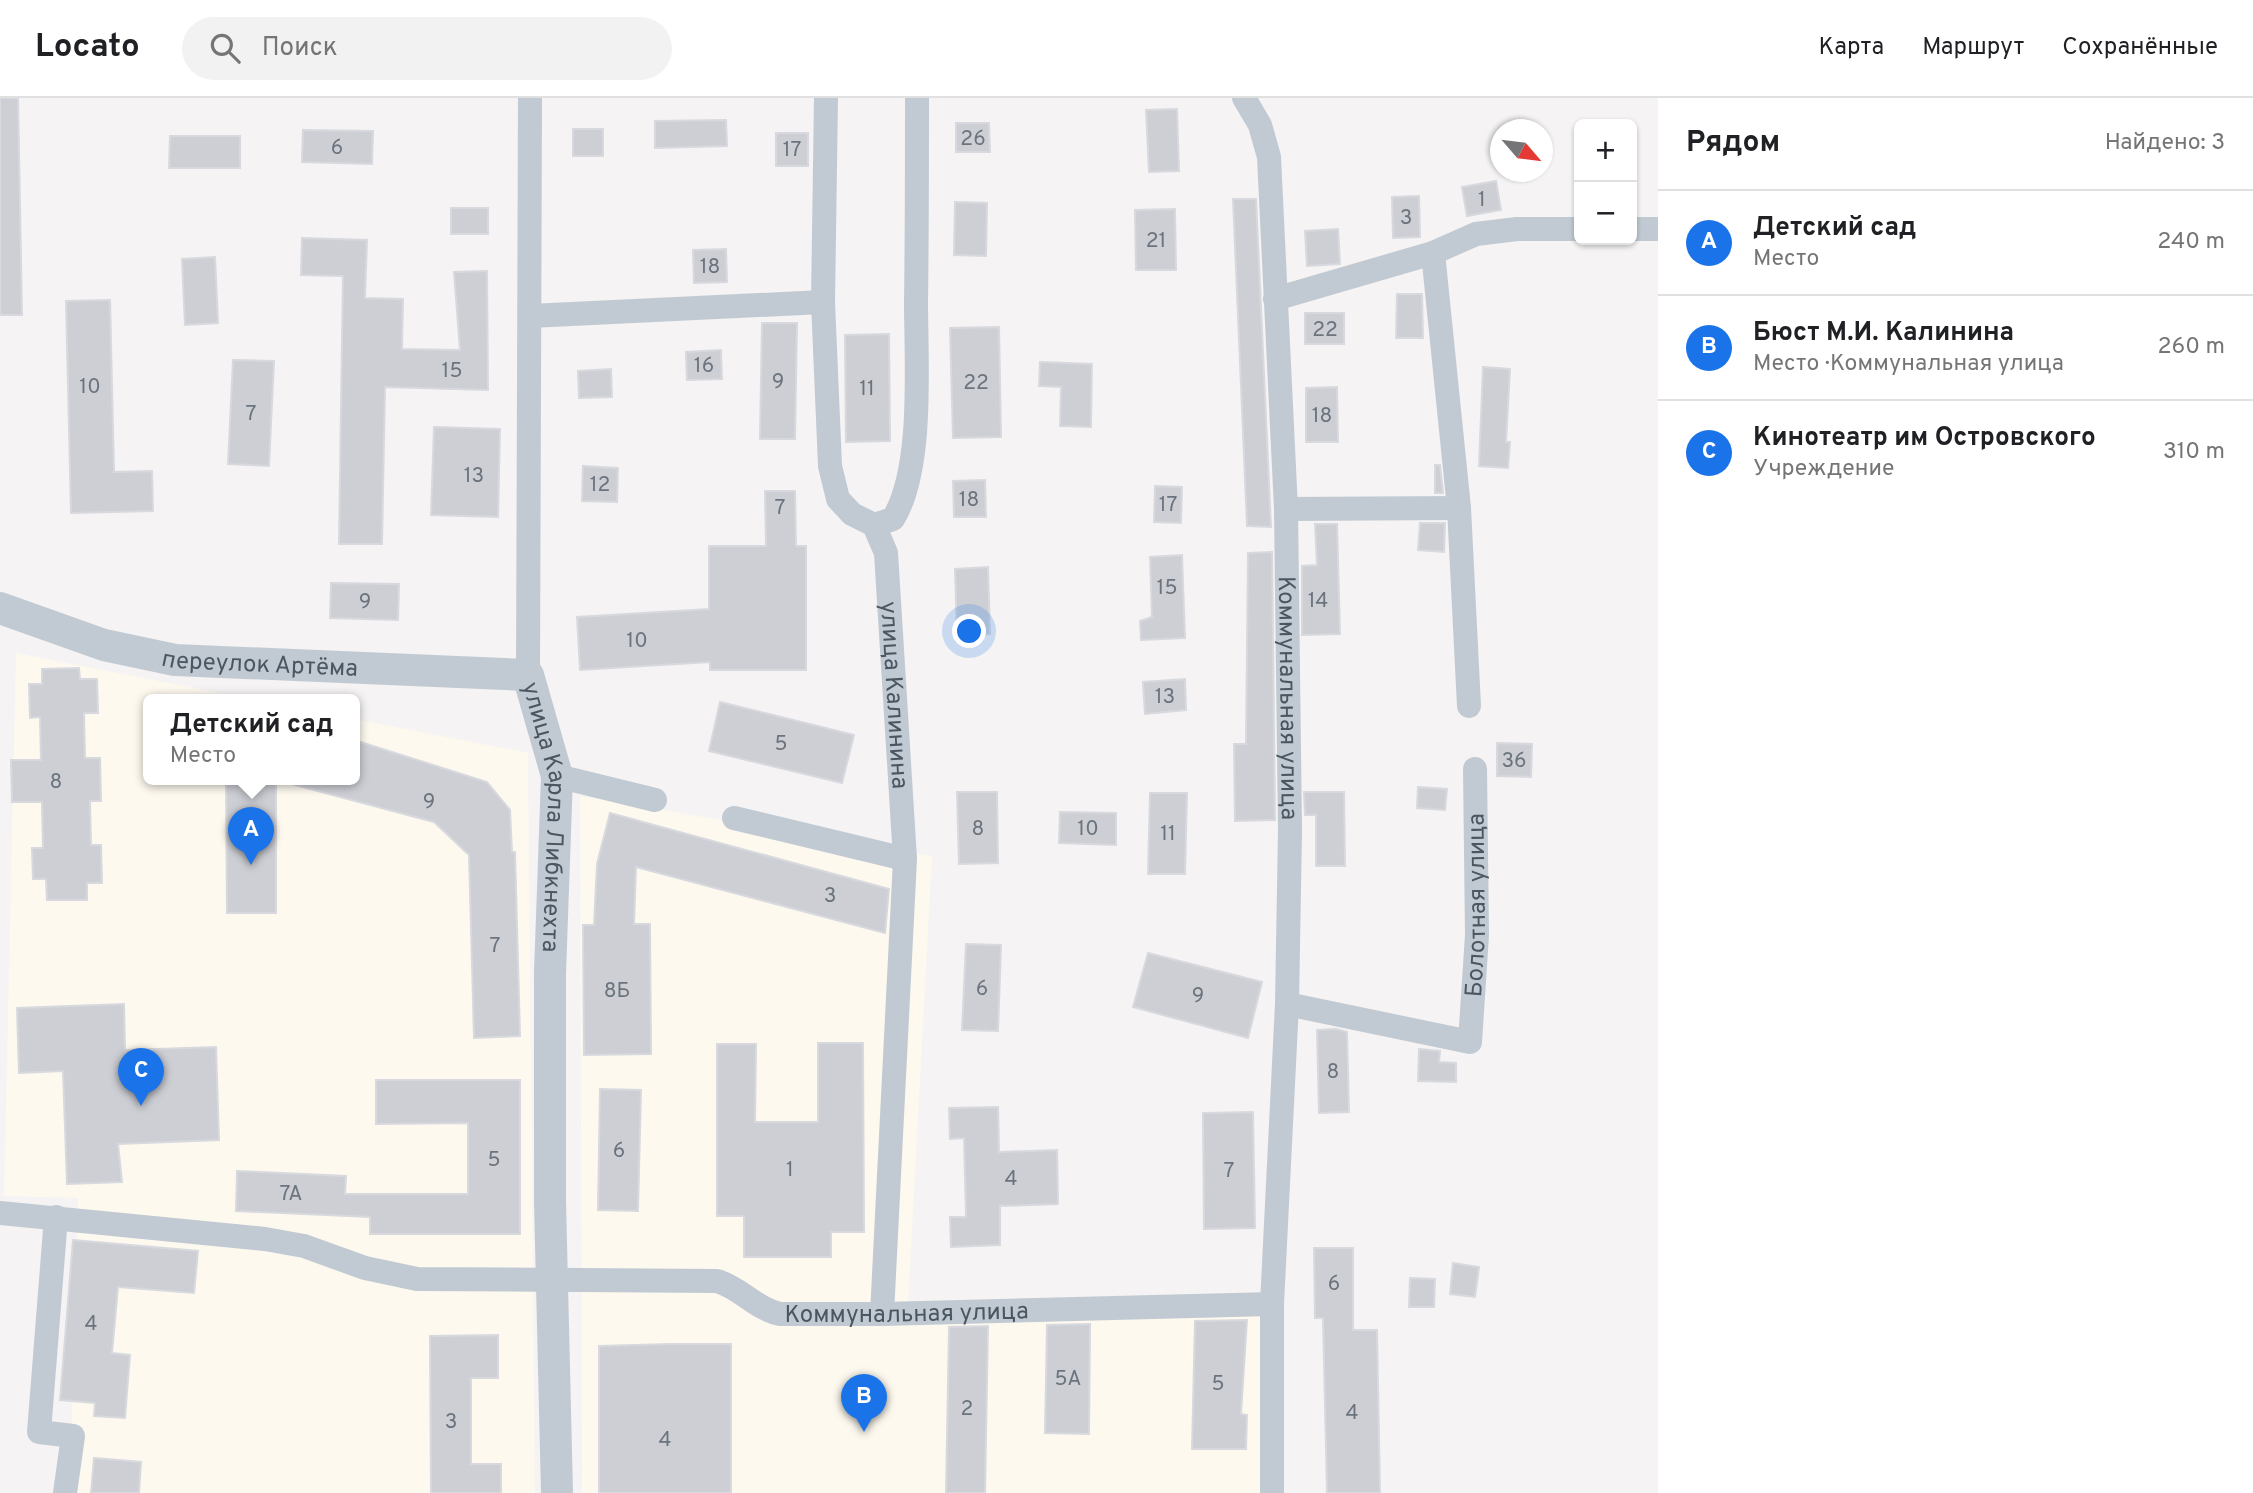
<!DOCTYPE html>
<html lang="ru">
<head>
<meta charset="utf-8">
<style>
	body { margin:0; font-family:Overpass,sans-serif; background:#f2f2f2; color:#202124 }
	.controls { position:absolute; right:21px; top:21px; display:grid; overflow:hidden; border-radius:10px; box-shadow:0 2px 5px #0004 }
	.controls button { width:63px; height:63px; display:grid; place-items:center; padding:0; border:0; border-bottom:2px solid #e0e0e0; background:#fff; color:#202124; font:35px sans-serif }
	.compass { position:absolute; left:1490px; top:21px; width:63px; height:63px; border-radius:50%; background:#fff; box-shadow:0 2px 5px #0004; rotate:118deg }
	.you { position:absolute; left:970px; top:534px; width:24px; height:24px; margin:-18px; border:5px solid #fff; border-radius:50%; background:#1a73e8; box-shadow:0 0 0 10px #1a73e833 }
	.badge { display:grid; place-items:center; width:46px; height:46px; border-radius:50%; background:#1a73e8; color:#fff; font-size:23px; font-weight:700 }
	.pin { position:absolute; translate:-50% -58px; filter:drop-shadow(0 2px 4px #0008) }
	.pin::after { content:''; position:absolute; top:37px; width:24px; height:21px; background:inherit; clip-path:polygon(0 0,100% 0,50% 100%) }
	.popup { position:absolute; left:143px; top:596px; width:217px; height:91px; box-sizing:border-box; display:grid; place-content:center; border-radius:10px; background:#fff; filter:drop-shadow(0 2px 5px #0005); font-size:23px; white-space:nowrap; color:#757577 }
	.popup b { font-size:26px; color:#202124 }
	.popup::after { content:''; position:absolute; left:50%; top:100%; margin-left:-14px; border:14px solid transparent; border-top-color:#fff }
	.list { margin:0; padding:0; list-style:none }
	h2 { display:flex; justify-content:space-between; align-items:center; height:91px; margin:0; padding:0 28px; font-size:30px }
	h2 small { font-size:23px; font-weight:400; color:#757577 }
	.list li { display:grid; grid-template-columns:46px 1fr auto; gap:21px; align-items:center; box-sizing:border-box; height:105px; padding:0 28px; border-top:2px solid #e0e0e0 }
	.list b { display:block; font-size:26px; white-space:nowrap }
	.list p { margin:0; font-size:23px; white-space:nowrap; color:#757577 }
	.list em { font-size:23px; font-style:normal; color:#757577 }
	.icon { flex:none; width:38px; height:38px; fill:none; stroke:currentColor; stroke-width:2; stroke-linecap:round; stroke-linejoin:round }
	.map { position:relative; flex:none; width:1658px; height:1395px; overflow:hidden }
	header { display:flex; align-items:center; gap:42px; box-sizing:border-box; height:98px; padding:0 35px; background:#fff; border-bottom:2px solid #e0e0e0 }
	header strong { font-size:33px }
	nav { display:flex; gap:38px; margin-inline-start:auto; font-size:24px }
	.search { width:490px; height:63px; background:#f2f2f2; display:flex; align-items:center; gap:18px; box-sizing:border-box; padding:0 24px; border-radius:38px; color:#757577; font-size:26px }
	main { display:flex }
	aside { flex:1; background:#fff }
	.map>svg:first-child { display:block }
	.commercial { fill:#fdf9ef }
	.building { fill:#cdcfd5; stroke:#d7d9de; stroke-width:2 }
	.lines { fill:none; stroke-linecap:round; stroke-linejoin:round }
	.minor { stroke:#c1cad2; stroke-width:24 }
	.tertiary { stroke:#c1cad2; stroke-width:32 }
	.labels { text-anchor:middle; stroke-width:5; stroke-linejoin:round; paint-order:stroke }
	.number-label { font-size:21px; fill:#6b747e }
	.street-label { font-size:24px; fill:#4a5661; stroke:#fff }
</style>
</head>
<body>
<header>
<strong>Locato</strong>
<div class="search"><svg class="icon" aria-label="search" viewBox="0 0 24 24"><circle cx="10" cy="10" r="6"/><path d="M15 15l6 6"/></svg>Поиск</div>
<nav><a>Карта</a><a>Маршрут</a><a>Сохранённые</a></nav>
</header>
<main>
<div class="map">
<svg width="1658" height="1395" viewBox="0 0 1658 1395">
	<rect width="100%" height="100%" fill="#f5f3f3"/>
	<g class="commercial">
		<path d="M16 555 250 601H148V681H354V621L528 655 535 1395H70L78 1100 4 1098Z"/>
		<path d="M580 698 932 758 907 1225 1268 1214 1269 1395H582Z"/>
	</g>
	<g class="building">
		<path d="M0 0H18L22 217H0Z"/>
		<path d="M1177 11 1179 73 1149 74 1146 12Z"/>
		<path d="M726 22 727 48 655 50V23Z"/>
		<path d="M956 25H989L990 54H956Z"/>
		<rect x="573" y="31" width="30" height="27"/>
		<path d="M303 32 373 33 372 66 302 64Z"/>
		<rect x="776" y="35" width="32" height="33"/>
		<path d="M170 38H240V70H169Z"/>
		<path d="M1496 83 1501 112 1467 118 1462 89Z"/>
		<path d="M1419 98 1420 139 1393 140 1392 99Z"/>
		<path d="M1233 101H1256L1271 429 1247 428Z"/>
		<path d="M955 104 987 105 986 158 954 157Z"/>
		<rect x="451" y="110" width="37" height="26"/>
		<path d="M1175 111 1176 172H1136L1135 112Z"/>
		<path d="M1338 131 1340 166 1307 168 1305 133Z"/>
		<path d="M302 140 367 142 365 200 403 201 402 251 460 252 454 174 487 173 488 292 385 289 382 446H339L343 178 301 177Z"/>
		<path d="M726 151 727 184 694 185 693 152Z"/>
		<path d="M215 159 218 225 185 227 182 161Z"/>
		<path d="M1397 196H1422L1423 240H1396Z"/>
		<path d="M110 202 114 374 152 373 153 413 71 415 66 203Z"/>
		<rect x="1305" y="215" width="39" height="31"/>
		<path d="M762 225H797L795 341H760Z"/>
		<path d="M999 229 1001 339 953 340 950 230Z"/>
		<path d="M889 236 890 343 846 344 845 237Z"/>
		<path d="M721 252 722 281 687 282 686 254Z"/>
		<path d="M233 262 274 263 269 368 228 366Z"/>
		<path d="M1040 264 1092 266 1091 329 1060 328 1061 289 1039 288Z"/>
		<path d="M1483 269 1510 271 1506 344H1510L1508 370 1479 368Z"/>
		<path d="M611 271 612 299 579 300 578 273Z"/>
		<path d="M1337 289 1338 344H1306V290Z"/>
		<path d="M434 329 500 331 498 419 431 417Z"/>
		<path d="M1435 367H1440L1443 395H1435Z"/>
		<path d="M583 368 618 370 617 404 582 403Z"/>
		<path d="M985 382 986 419H954L953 383Z"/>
		<path d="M1155 388 1182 389 1181 425 1154 424Z"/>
		<path d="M765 393H795L796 448H806V572H710V564L580 572 577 519 709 511V448H766Z"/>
		<path d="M1420 425H1445L1444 454 1418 452Z"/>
		<path d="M1315 426H1337L1340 536 1302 537V468L1317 467Z"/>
		<path d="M1272 454 1275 722 1235 723 1234 646H1246L1248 455Z"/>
		<path d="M1182 457 1185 540 1141 542 1140 523 1152 519 1150 459Z"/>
		<path d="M988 469 990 536 957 537 955 471Z"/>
		<path d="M331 485 399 486 398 522 330 520Z"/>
		<path d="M79 570 80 581H97L98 615H84L85 660H100L101 703H90L91 747H101L102 785H87V802H47L46 781H33L32 750H43L42 704H12L11 662H41L40 619 30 620 29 586H42V571Z"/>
		<path d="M1185 581 1186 612 1145 616 1143 584Z"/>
		<path d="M720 604 854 637 842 685 709 653Z"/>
		<path d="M354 642 487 684 510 712 512 754H515L520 938 474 940 469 757 434 724 295 687 296 681H354Z"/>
		<path d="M1497 645 1532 646 1531 679 1497 678Z"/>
		<path d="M226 681H276V815H227Z"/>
		<path d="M1418 689 1447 691 1445 712 1417 710Z"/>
		<path d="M957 694H997L998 765 959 766Z"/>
		<path d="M1304 694H1344L1345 768H1316V717H1305Z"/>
		<path d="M1150 695H1187L1185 776H1148Z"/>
		<path d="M1060 714 1116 715V747L1059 745Z"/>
		<path d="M610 715 889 791 885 835 636 769 634 826H650L651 956 584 957 583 827H594L597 766Z"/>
		<path d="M966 846 1001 847 998 933 962 932Z"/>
		<path d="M1148 855 1262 884 1248 940 1133 909Z"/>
		<path d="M124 906 125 952 216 949 219 1042 118 1046 122 1084 67 1086 63 973 19 975 17 910Z"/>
		<path d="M1336 931 1347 934 1349 1014 1319 1015 1317 932Z"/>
		<path d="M818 945H863L864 1134H831V1159H744V1118H717V946H756L755 1024H818Z"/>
		<path d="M1419 951 1440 953 1439 964 1456 965V984L1418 983Z"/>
		<path d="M376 982H520V1136H370V1119L236 1113 237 1073 346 1078 345 1096H468V1025L376 1026Z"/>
		<path d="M600 991 641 992 638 1113 598 1112Z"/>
		<path d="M998 1009 999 1054 1057 1052 1058 1106 1000 1108V1147L951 1149 950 1119H966L964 1040 950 1041 949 1010Z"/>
		<path d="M1253 1014 1255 1130 1204 1131 1203 1015Z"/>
		<path d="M73 1142 198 1153 194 1195 118 1189 112 1255 130 1257 125 1320 94 1318 95 1305 60 1302Z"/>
		<path d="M1314 1150H1353V1232H1377L1380 1395H1327L1323 1220H1315Z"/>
		<path d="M1453 1165 1479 1169 1475 1199 1450 1196Z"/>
		<path d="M1410 1180 1435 1181 1434 1209H1409Z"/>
		<path d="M1247 1222 1241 1316 1247 1317 1246 1351H1192L1195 1223Z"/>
		<path d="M1090 1226 1089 1336 1045 1335 1047 1227Z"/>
		<path d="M988 1228 985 1395H946L949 1229Z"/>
		<path d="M498 1237V1280H471V1366H501V1395H431L430 1238Z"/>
		<path d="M671 1246H731V1395H599V1248Z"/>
		<path d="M94 1360 141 1364 139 1395H91Z"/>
	</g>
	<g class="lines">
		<g class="minor">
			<path id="s1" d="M826 0 823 204 830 368 838 401 852 416 874 427 886 455 905 761 882 1216"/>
			<path id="s2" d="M1244 0 1260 27 1269 59 1286 411 1290 732 1287 906 1272 1206V1395"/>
			<path d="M1632 131H1658"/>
			<path d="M1433 155 1459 410 1469 608"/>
			<path d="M1275 201 1433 155 1476 136 1517 131H1579"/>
			<path d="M530 218 823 204"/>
			<path d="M1286 411 1459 410"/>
			<path d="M874 427 893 421C924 371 916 263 916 204 917 136 917 68 917 0"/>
			<path d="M528 577 530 0"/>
			<path d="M557 678 655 702"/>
			<path d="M734 720 905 761"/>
			<path id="s3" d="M1287 906 1470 944 1477 837 1475 671"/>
			<path id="s4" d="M0 1115 265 1141 304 1148 365 1170 417 1181 717 1183C741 1190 756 1211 780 1216H882L1272 1206"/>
			<path d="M56 1119 39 1334 73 1338 65 1395"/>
		</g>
		<path class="tertiary" id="s5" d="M0 510 104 547 175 562 528 577 557 678 550 875V1103L557 1395"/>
	</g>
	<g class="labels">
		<g class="number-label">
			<text x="973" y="47">26</text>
			<text x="337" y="56">6</text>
			<text x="792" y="58">17</text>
			<text x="1482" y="108">1</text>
			<text x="1406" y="126">3</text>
			<text x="1156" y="149">21</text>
			<text x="710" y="175">18</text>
			<text x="1325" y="238">22</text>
			<text x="704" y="274">16</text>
			<text x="452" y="279">15</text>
			<text x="778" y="290">9</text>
			<text x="976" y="291">22</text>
			<text x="90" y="295">10</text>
			<text x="867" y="297">11</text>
			<text x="251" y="322">7</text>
			<text x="1322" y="324">18</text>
			<text x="474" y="384">13</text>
			<text x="600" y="393">12</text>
			<text x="969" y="408">18</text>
			<text x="1168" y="413">17</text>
			<text x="780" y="416">7</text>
			<text x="1167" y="496">15</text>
			<text x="1318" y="509">14</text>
			<text x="365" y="510">9</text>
			<text x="637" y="549">10</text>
			<text x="1165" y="605">13</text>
			<text x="781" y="652">5</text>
			<text x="1514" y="669">36</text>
			<text x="56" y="690">8</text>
			<text x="429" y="710">9</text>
			<text x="978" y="737">8</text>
			<text x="1088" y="737">10</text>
			<text x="1168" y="742">11</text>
			<text x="830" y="804">3</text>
			<text x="495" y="854">7</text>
			<text x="982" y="897">6</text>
			<text x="617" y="899">8Б</text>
			<text x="1198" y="904">9</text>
			<text x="1333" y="980">8</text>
			<text x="619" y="1059">6</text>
			<text x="494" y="1068">5</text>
			<text x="790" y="1078">1</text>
			<text x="1229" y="1079">7</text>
			<text x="1011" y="1087">4</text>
			<text x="291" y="1102">7А</text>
			<text x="1334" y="1192">6</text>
			<text x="91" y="1232">4</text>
			<text x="1068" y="1287">5А</text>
			<text x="1218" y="1292">5</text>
			<text x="967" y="1317">2</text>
			<text x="1352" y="1321">4</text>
			<text x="451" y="1330">3</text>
			<text x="665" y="1348">4</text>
		</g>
		<g class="street-label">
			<text dy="8" stroke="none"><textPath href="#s5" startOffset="268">переулок Артёма</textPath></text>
			<text dy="8" stroke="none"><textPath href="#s1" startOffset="620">улица Калинина</textPath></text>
			<text dy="8" stroke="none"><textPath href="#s2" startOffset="606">Коммунальная улица</textPath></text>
			<text dy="8" stroke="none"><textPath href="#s5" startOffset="681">улица Карла Либкнехта</textPath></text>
			<text dy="8" stroke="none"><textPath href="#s3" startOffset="324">Болотная улица</textPath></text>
			<text dy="8" stroke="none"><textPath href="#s4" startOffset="922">Коммунальная улица</textPath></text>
		</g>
	</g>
</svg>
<div class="controls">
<button>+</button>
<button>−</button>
</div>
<svg class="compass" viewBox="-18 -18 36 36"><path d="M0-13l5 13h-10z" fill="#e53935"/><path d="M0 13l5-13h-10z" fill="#757577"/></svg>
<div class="you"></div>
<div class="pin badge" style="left:251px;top:767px">A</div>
<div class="popup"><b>Детский сад</b>Место</div>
<div class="pin badge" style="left:864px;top:1334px">B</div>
<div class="pin badge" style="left:141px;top:1008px">C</div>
</div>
<aside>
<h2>Рядом<small>Найдено: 3</small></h2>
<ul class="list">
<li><span class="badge">A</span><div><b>Детский сад</b><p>Место</p></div><em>240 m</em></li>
<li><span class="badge">B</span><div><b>Бюст М.И. Калинина</b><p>Место · Коммунальная улица</p></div><em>260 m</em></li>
<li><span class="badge">C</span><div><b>Кинотеатр им Островского</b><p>Учреждение</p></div><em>310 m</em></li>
</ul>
</aside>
</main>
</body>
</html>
